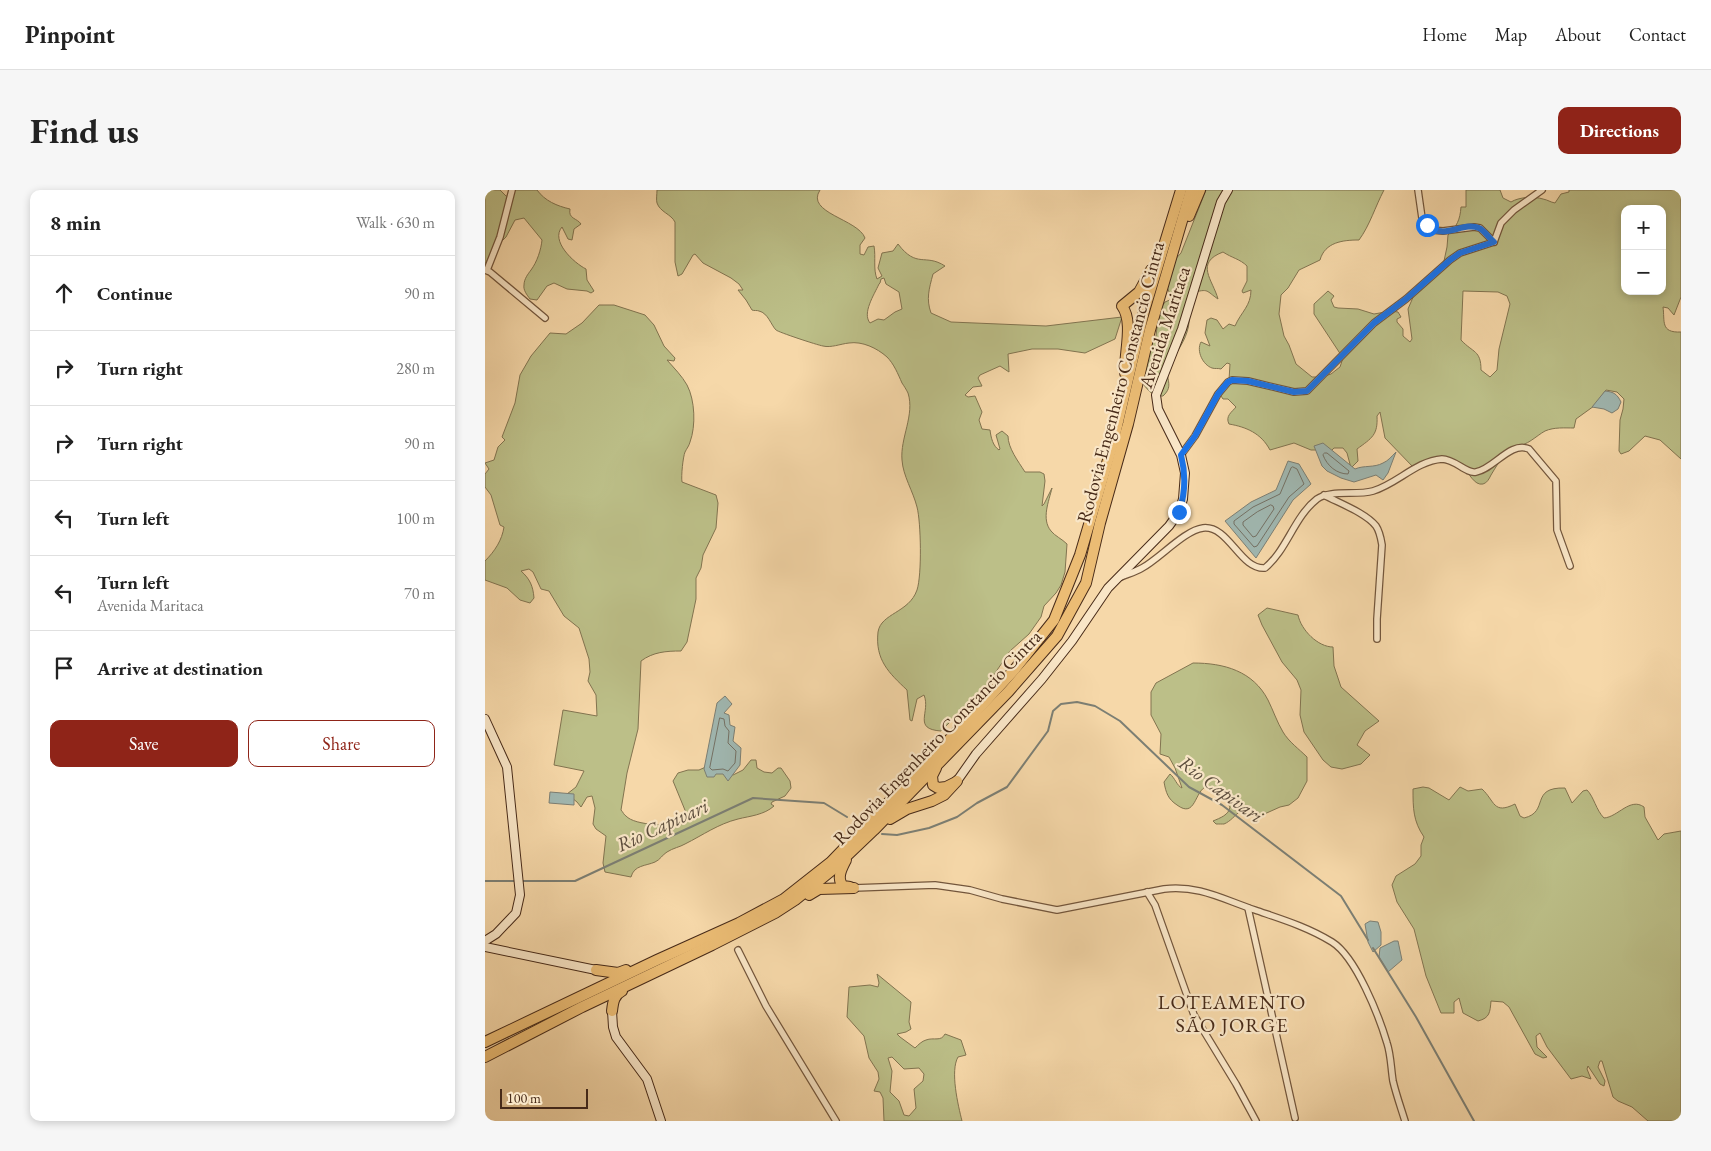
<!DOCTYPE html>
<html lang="en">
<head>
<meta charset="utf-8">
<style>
	body { margin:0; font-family:"EB Garamond",serif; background:#f6f6f6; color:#222 }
	.controls { position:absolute; right:15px; top:15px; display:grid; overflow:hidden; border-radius:10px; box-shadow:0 2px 8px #0003 }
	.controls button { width:45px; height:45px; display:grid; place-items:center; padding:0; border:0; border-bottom:1px solid #e0e0e0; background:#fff; color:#222; font:25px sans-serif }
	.scale { position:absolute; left:15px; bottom:12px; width:88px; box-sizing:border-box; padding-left:5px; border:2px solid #472a18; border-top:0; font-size:14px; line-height:18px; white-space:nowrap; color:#472a18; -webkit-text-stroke:4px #f9e6c7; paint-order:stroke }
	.stop { position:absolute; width:15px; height:15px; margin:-11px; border:4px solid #1a73e8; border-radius:50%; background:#fff }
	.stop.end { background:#1a73e8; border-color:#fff; box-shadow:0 1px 5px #0008 }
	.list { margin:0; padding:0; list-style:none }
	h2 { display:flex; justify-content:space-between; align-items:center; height:65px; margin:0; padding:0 20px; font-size:21px }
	h2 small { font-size:16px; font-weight:400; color:#767676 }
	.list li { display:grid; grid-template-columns:32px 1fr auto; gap:15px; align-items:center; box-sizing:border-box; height:75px; padding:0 20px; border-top:1px solid #e0e0e0 }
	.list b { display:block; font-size:19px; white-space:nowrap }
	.list p { margin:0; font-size:16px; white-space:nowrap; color:#767676 }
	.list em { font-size:16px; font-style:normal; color:#767676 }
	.actions { display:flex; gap:10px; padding:15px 20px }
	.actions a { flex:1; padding:11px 0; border:1px solid #8f2418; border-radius:10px; text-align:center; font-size:18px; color:#8f2418 }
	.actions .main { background:#8f2418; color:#fff }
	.icon { flex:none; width:28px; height:28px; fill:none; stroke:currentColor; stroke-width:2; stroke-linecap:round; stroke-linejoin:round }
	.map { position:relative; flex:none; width:1196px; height:931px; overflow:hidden; border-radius:10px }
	header { display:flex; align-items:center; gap:30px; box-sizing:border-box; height:70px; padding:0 25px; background:#fff; border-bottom:1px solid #e0e0e0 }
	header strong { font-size:24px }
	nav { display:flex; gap:28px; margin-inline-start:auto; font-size:18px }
	.intro { display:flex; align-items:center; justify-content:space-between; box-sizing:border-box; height:120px; padding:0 30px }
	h1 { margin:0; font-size:35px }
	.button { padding:12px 22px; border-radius:10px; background:#8f2418; color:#fff; font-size:18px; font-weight:700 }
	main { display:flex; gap:30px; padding:0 30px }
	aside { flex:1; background:#fff; border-radius:10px; box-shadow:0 2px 8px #0003 }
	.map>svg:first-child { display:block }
	.green { fill:#bcbf88; stroke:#827450; fill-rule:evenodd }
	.water { fill:#a0b8b2; stroke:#7c7f74 }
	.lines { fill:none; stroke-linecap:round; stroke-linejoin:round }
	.shore { stroke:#747165; stroke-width:1 }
	.stream { stroke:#7c7f74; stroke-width:2 }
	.street-casing { stroke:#73563c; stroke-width:8 }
	.secondary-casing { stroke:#472a18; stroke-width:10 }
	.highway-casing { stroke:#472a18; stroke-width:12 }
	.street { stroke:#f9e6c7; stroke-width:5.5 }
	.secondary { stroke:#f9e6c7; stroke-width:8 }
	.highway { stroke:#ebbc74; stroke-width:10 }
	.route { stroke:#1a73e8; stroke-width:6 }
	.labels { text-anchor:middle; stroke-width:4.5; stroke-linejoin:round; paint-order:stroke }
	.street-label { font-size:19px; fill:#472a18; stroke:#f9e6c7 }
	.water-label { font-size:20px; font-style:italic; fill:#5d4e3e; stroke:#f9e6c7 }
	.neighbourhood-label { font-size:20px; letter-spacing:1px; fill:#472a18; stroke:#f9e6c7 }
</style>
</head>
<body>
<header>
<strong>Pinpoint</strong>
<nav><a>Home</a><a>Map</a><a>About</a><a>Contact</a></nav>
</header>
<div class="intro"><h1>Find us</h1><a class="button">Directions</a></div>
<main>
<aside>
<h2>8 min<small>Walk · 630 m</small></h2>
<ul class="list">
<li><svg class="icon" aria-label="ahead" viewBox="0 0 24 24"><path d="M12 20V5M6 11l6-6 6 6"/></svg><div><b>Continue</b></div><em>90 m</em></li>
<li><svg class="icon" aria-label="right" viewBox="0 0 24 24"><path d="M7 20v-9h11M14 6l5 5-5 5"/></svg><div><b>Turn right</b></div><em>280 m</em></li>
<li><svg class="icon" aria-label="right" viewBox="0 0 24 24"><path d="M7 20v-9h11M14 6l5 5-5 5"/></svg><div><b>Turn right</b></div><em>90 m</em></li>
<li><svg class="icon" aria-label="left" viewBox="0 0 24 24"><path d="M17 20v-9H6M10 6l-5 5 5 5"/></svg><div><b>Turn left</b></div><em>100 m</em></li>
<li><svg class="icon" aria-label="left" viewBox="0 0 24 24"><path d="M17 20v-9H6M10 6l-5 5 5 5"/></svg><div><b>Turn left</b><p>Avenida Maritaca</p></div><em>70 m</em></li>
<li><svg class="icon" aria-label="arrive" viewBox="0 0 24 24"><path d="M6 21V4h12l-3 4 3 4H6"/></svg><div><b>Arrive at destination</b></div></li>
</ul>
<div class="actions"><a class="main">Save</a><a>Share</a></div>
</aside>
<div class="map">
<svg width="1196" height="931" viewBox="0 0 1196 931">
	<rect width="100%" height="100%" fill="#f6d8a9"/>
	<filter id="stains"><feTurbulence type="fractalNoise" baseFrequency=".004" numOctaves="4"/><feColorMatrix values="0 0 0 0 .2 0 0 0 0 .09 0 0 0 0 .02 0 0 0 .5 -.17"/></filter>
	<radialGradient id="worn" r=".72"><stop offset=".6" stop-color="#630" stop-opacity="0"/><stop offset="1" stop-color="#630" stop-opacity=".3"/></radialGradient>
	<g class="green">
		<path d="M0 0H15L21 6 25 7 29 0H52C60 11 72 16 85 19 83 29 92 28 96 34L89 39 87 50 83 49 77 37C65 51 89 73 101 79L102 90 109 101 106 103 102 101 82 99 69 93 62 96 52 110 45 109C42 105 38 100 39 95 39 89 43 84 46 80 52 72 56 60 57 50L39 28 30 30 21 47 7 61 0 74Z"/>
		<path d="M172 0H335C320 23 373 29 380 48L375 55V64L379 65 383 57 389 56C391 67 388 79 392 89L397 86 393 78 397 63 408 61 413 54C432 79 440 63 460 76L448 84C444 99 441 109 446 123L466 132 561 136 637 127 630 149 600 163 573 159H547L523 164 524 182 515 176 495 185 493 188 497 196 488 197 480 205 483 207 490 206 497 222 494 230 497 239 505 240C506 248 508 256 514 260L515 259 511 245 517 241 523 246C523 258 533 271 540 282H555L559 284 560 291 557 316 559 314 567 298C564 311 556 329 566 341 570 346 577 349 582 354L580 382 576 395 571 403 559 416 556 427 544 444 525 461 496 504 474 523 456 541C427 539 446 522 439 505L432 509 427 531 425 530 422 500C404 483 390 470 393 442 396 423 424 423 432 400 437 385 436 332 432 317 428 301 418 286 417 270 415 248 430 225 423 203 421 199 419 196 417 193 413 184 409 174 402 167 392 158 377 151 364 153 355 154 346 158 338 156 332 155 293 142 291 140 286 135 283 123 274 121 272 120 269 121 267 120L261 110 253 100H258L254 94 246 88 218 73 210 64 208 65 197 84 193 86 190 72V32C186 24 175 22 172 13 171 10 172 4 172 0ZM399 88 401 94 414 102 417 119 410 122 399 130 393 129 385 133C377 123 389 105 394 94L395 93 396 89Z"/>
		<path d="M721 0H899C890 17 885 35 874 50 858 50 840 52 835 70L814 80 803 98 796 105 794 124 799 146 804 155 811 174 827 187H837L846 184 855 177 858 168 829 124V114L843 101 849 106 846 110 849 117 853 118 873 119 889 124 906 121 913 122 916 127 912 129V132L918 139V146L925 152 927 149 923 119 929 105 936 94 959 71 962 57 963 45C972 36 975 30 976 17H981V0H1015L1018 8 1026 12C1034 7 1049 6 1058 9 1063 10 1065 12 1070 13L1076 4 1084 2V0H1196V107L1189 125 1183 118 1178 117C1180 131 1175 143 1196 142V269L1175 250 1160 246 1144 261 1136 264 1134 261 1135 230 1138 219 1139 209 1132 202 1121 200 1109 216 1091 229 1089 238C1080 238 1069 237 1060 241 1051 246 1042 256 1031 256 1017 267 1015 270 1006 285 1004 289 1002 293 998 294 989 296 984 282 978 278 961 269 946 273 928 277L900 248 895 222 892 226C893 245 887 248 872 259L873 271 866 278 862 263 858 258H849L844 263 838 260H826L809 253 785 260C776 243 761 237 744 234 740 226 747 222 751 217L743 209H738L736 206 744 190 745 174 742 173 736 179C733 178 730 179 727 178 718 175 711 161 716 152L725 156 720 143 722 130 726 128 732 130 738 139 744 134 750 136C756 122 766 116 766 100L758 103 757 101 762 91V76C755 69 747 68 738 62 709 73 728 90 733 109 721 101 724 98 707 103 701 118 707 128 702 142 698 155 689 165 684 177 679 189 690 195 678 206 668 207 664 201 658 194L653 196 665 158 671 146 674 121 680 112 687 109 682 97 686 74 696 63ZM1140 19H1177V101H1140ZM978 101 1013 102 1022 106 1025 114 1014 159 1012 180 1005 187 996 180C996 160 988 163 976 150Z"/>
		<path d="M114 115H129L160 125 169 135 179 156 190 168 189 171 182 170C189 178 197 186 202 195 210 210 211 236 205 252 204 256 202 258 200 262 198 267 196 286 197 292L231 305 233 313 231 338 218 365 216 378 211 388V409L202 452 196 461C181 461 168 462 156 471L153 539 142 583 136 620C138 622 139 625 141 626 150 636 187 636 199 634L202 625 188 591 193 583 203 580H214L223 576 248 585 258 580 266 570H271L272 578 279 582 287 583 293 578H296L305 591 306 598 300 606 287 612 286 614 289 616C279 625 265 626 253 629 233 634 218 645 200 654 195 657 188 658 182 662 178 664 175 670 170 672 161 676 149 675 146 687L120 682 118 673 121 646 111 639 108 634 110 618 107 606 102 607 96 617 92 612 82 604 91 597 99 581 69 575 78 520 112 526 111 505 103 491 105 482 104 469 94 438 79 426 64 401 56 399 48 382 44 379 36 381C45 389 48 396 49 408L45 413 35 410 22 398 0 390V371C10 361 17 350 19 337L15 335 6 305 0 297V284L4 279 0 273 9 270 13 257 20 250 17 247 30 213 35 185 46 166 65 143 81 144 97 133Z"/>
		<path d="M782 418 813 425C816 440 833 457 848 457L849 476 856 497 894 531 880 541 872 555 885 565 876 574 857 579 846 577 838 570 819 542 815 525 816 500 812 490 797 472 777 435 773 425Z"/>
		<path d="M708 473C739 473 768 481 783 510 788 520 792 532 798 542 804 552 814 559 822 567V591L813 608 804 615 795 617 775 626C757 608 752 629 739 634 737 634 734 634 731 634L728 631C735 628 744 625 745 617L739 607 722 596C709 601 711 629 692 615 683 609 681 603 679 592L685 584C690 588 692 596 697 598L690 578 684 567 675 564 676 544 666 525V502L671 493Z"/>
		<path d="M938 597 944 598 964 610 975 597 983 601 997 599C1010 611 1008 625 1030 614L1035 626 1039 628C1065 622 1044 597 1080 598L1087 613 1098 601 1102 600C1109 607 1111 620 1119 628 1133 627 1145 607 1159 617L1160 627 1173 650 1179 644 1196 641V931H1163L1147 917 1133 911 1128 907 1117 871H1115L1113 877 1120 891 1119 896 1115 894 1103 876 1102 879 1106 889 1097 886 1086 889 1062 857 1055 843 1051 846 1052 857 1062 867 1058 868 1050 864 1024 817 1018 812 1006 811C1005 822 1005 828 993 831L978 823 974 808 969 812V823H956L941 786 929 739 912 712 907 695 911 686 930 674 936 666V655L939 647C928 631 928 618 928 599Z"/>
		<path d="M392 784 426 812 424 832 426 839 421 842 412 844 415 847 430 858C433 855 437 851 441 850 449 847 456 852 460 844L476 850 481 865 473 867C465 881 473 915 477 931H399L398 908 395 902 389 901 394 889 393 882 384 868 379 846 362 827 364 797 385 795 393 797 394 793ZM407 867 419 879 434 878 439 884 438 891 429 899 431 918 424 926 419 925 414 911 405 902 407 881 403 868Z"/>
	</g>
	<g class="water">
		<path d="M1120 201C1129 202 1132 204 1136 212L1133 219 1127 223 1119 219 1107 217Z"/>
		<path d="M838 253 870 279C879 275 889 278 898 273 903 271 907 266 911 262L903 283 898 290 891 285 869 292 856 288 842 281 837 276 829 256Z"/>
		<path d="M803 271 814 274 826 294 808 310 771 368 740 331 766 312 791 300Z"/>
		<path d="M240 506 247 514 239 523 244 525 245 535 250 537 248 551 256 558 255 575 243 591 238 584H231L229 587H222L219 579 232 513Z"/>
		<path d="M65 602 89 604V615L64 613Z"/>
		<path d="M885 731 893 732 896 742V755L888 762 883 752 880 734Z"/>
		<path d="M909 751H913L917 770 903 782 894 767 895 758Z"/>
	</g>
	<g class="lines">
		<g class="shore">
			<path d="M840 263H842L864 281 863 284C852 284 842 276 838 265Z"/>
			<path d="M808 277 812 279 819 294 804 307 772 356 769 357 749 334V331L768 317 795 304 806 278Z"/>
			<path d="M786 315 788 316 789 319 771 346 768 347 758 335V332L772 322Z"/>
			<path d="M235 528 239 529 240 536 244 541 243 553 251 561 250 573 243 581 238 579 227 580 225 578Z"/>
		</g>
		<g class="stream">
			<path d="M397 644 412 645 444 638 472 627 492 613 522 597 563 541 568 521 576 514 592 512 610 516 635 531 704 597 737 615 856 706 883 750"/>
			<path d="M0 691H32"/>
			<path d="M37 691H90L268 608 339 613 362 627"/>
			<path d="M888 758 931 827 989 931"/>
		</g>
		<g class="street-casing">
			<g id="street">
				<path d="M933 0 937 28 947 40 958 41 989 37 995 38 1009 52"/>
				<path d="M1009 52 1016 33 1029 20 1057 0"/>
				<path d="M0 80 5 82 60 128"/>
				<path d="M2 80 15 47 27 0"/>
				<path d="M696 265 710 246 733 204 743 192 747 190 763 191 809 202 822 201 889 133 921 109 965 70 975 63 1009 52"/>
				<path d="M839 305C854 313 881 323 891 336 895 342 896 349 897 355L892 429V449"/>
				<path d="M636 387C643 384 650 382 657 378 674 369 700 340 718 338 744 335 755 380 780 378 802 360 809 327 832 309 846 299 871 306 888 301 912 294 931 271 957 269 970 269 981 284 991 282 1009 279 1025 251 1044 259L1071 291 1072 340 1085 376"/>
				<path d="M369 698 450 695 485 700 517 709 572 720 679 699C714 695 737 709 770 720 796 729 823 737 847 752 871 767 894 826 902 853 906 865 906 879 908 891 911 904 916 918 920 931"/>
				<path d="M662 702 670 715 709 825 751 894 771 931"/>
				<path d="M763 718 810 928"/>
				<path d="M253 760 281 816 351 931"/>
			</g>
		</g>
		<g class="secondary-casing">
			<g id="secondary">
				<path d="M0 529 22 577 35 705 31 723 11 744 0 751"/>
				<path d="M472 591 491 564 557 489 587 451 623 398 684 336 694 322 698 309 700 283 696 265 673 219 671 205 697 139 736 12 743 0"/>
				<path d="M0 757 111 780"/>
				<path d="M127 821 128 837 131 847 162 889 176 931"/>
			</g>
		</g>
		<g class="highway-casing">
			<g id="highway">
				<path d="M704 26 715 0"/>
				<path d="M640 183C639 164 649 132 637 116L654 102 666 80"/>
				<path d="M451 578 447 586 448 595 453 598 461 597 469 593"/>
				<path d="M405 629 422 619 447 611 459 605 472 591"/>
				<path d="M361 670C357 678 351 688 358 696L365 697"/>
				<path d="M324 705 334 699 369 698"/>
				<path d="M111 780 133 783 141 780"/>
				<path d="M127 821C128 812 129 805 137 801"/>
				<path d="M0 852 172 770 254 733 299 709 346 672 487 526 530 479 569 430 595 365 628 253 659 121 696 0"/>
				<path d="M0 867 97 817 227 755 290 723 310 710 347 680 389 640 524 501 572 446 601 393 615 333 643 234 665 140 706 0"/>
			</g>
		</g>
		<use href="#street" class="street"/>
		<use href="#secondary" class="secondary"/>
		<use href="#highway" class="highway"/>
	</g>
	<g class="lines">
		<path class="route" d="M694 322C701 302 701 285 696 265L710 246 733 204 743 192 747 190 763 191 809 202 822 201 889 133 921 109 965 70 975 63 1009 52C1004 48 999 40 994 38 978 31 959 51 942 35"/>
	</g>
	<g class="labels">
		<g class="street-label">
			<text transform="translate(679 137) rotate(-72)" y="7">Avenida Maritaca</text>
			<text transform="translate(635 192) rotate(-75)" y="7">Rodovia Engenheiro Constancio Cintra</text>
			<text transform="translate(452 547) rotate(-46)" y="7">Rodovia Engenheiro Constancio Cintra</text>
		</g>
		<g class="water-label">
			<text transform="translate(736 599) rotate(36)" y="7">Rio Capivari</text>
			<text transform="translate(177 635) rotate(-25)" y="7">Rio Capivari</text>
		</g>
		<g class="neighbourhood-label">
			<text x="747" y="819">LOTEAMENTO<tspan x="747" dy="23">SÃO JORGE</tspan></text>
		</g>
	</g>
	<rect width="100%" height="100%" filter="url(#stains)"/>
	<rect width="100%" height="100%" fill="url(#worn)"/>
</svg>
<div class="controls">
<button>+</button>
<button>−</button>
</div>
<div class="scale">100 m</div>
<div class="stop" style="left:942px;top:35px"></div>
<div class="stop end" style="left:694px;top:322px"></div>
</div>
</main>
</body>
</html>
